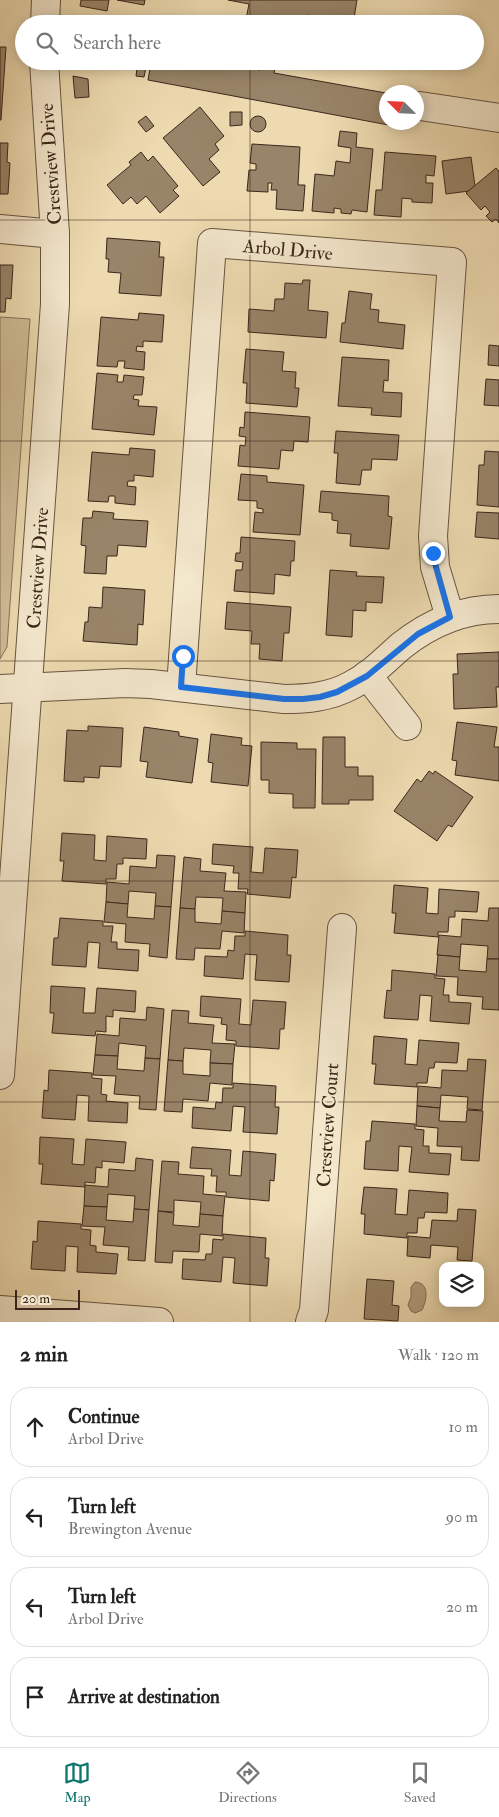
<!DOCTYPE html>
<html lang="en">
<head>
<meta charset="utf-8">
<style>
	body { margin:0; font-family:"IM FELL Double Pica",serif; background:#f2f2f2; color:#222 }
	.controls { position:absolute; right:15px; bottom:15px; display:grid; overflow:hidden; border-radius:10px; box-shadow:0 2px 12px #0003 }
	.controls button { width:45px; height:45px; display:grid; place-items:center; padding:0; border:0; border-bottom:1px solid #e0e0e0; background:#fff; color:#222; font:25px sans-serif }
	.compass { position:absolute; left:379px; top:85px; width:45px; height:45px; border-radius:50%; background:#fff; box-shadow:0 2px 12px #0003; rotate:294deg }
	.scale { position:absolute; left:15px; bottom:12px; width:65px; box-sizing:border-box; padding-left:5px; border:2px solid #3b271b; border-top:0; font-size:14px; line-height:18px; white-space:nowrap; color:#3b271b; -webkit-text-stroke:4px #f3e7cc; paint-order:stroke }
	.stop { position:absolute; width:15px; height:15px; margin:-11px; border:4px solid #1a73e8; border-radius:50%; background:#fff }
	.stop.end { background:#1a73e8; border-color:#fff; box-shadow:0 1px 5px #0008 }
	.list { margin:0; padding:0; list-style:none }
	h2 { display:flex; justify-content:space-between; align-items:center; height:65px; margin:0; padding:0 20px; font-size:21px }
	h2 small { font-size:16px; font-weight:400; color:#767676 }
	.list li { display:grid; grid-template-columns:32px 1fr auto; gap:15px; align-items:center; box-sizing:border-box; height:80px; margin:0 10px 10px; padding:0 10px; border:1px solid #e0e0e0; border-radius:20px }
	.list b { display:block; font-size:19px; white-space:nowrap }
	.list p { margin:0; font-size:16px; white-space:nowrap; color:#767676 }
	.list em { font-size:16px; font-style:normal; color:#767676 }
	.icon { flex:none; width:28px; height:28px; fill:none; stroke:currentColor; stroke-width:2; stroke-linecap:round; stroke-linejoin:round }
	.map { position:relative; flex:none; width:499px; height:1322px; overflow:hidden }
	.search { position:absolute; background:#fff; box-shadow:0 2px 12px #0003; left:15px; right:15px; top:15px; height:55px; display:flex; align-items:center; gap:12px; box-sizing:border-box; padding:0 18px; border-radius:28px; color:#767676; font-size:19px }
	.sheet { height:425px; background:#fff }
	nav { display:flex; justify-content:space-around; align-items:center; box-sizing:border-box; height:70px; border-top:1px solid #e0e0e0; background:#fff; font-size:14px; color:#767676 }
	nav a { display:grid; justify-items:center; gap:2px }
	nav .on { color:#0f766e }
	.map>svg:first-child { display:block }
	.green { fill:#cfbc97; stroke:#857259 }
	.water { fill:#b09d7d; stroke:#816e56 }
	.building { fill:#988468; stroke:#3b271b }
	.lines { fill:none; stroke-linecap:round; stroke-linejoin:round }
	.minor-casing { stroke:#685440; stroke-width:30 }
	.minor { stroke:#f3e7cc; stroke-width:28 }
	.route { stroke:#1a73e8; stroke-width:6 }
	.grid { fill:none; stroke:#3b271b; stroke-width:1; stroke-opacity:0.55 }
	.labels { text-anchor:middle; stroke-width:4.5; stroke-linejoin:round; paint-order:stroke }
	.street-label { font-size:19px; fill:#3b271b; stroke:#f3e7cc }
</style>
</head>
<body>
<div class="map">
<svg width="499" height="1322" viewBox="0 0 499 1322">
	<rect width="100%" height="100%" fill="#eddab0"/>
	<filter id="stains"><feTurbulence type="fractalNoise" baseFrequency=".004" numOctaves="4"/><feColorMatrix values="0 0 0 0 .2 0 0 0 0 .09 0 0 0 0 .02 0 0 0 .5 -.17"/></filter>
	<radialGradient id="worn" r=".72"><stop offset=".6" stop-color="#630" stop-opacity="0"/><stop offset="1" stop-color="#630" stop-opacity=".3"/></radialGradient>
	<path class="green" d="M0 317 30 319 7 647 0 659Z"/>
	<path class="water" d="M415 1282C430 1283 427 1300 422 1310L415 1313 411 1311 408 1305 411 1297V1287Z"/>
	<g class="building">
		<path d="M81 0H109L107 11 80 6Z"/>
		<path d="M117 0H145L144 5Z"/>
		<path d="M228 0H357L353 24 307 15 305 24H245L249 4Z"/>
		<path d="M0 47H6L1 120H0Z"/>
		<path d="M138 61H213L260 70 261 61H276L274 73 386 93V122H395L394 126 148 80 151 63 147 62 144 77 136 76Z"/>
		<path d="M73 76 88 79 89 97 75 98Z"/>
		<path d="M200 107 224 136 215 144 219 150 209 159 220 172 203 186 163 138Z"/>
		<path d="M230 112H242V125L230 126Z"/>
		<circle cx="258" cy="124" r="8"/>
		<path d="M146 116 154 126 146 132 138 122Z"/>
		<path d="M340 131 357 133 356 147 373 149 367 212 352 210 351 214 341 213V209L334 208V213L312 211 315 174 334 176 336 161 350 163 351 148 338 146Z"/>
		<path d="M0 143H8L7 162 10 163 8 194H0Z"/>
		<path d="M252 144 300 147 298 185H305L303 211 276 209 277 190H271L272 183H268V192L247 191 249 170H256V164L250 163Z"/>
		<path d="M141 152 148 161 153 156 178 186 173 190 179 196 160 213 146 196 137 204 131 197 123 204 107 185 131 165 129 162Z"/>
		<path d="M385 152 436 156 434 176 426 175V183H433L432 203 412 202V199L402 198 401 217 374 215 376 190H382Z"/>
		<path d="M471 157 475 186 469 191 446 194 442 161Z"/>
		<path d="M496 168 499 171V223L496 219 492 222 486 216 490 212 485 206 481 210 466 193Z"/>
		<path d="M107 238 160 242 159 257H164L161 296 119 293 121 273 108 272 109 259H106Z"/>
		<path d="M0 265H13L11 299 6 298 5 312H0Z"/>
		<path d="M303 280H310L308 310 328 312 326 338 248 332 249 309 274 311 275 299H284L285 283 302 284Z"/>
		<path d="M349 291 372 294 370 309 379 310 378 322 405 325 403 349 340 342 342 323H345Z"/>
		<path d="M139 313 164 315 162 342 143 341V347L137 346 136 351 145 352 144 370 124 368 125 361H118L117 367 97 366 101 317 138 320Z"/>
		<path d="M489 345 499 346V366L488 365Z"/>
		<path d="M246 349 284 352 282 371 296 372 295 388H299L297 407 246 403 247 383H243Z"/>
		<path d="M342 357 389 360 388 381 384 380 383 392 402 393 401 417 371 415 372 408 338 406Z"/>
		<path d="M97 373 118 375 117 382H123L124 375 144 377 142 395H134L133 399 139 400 138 406 157 407 154 435 92 429Z"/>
		<path d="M486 379 499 380V406L484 405Z"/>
		<path d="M245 412 310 417 308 442 294 441 293 451 281 450 279 469 238 466 240 445 245 446 246 437 239 436 240 427 244 428Z"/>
		<path d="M336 431 399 435 397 460 372 459 371 470H362L360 485 336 483 338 453H334Z"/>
		<path d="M130 448 155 450 153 477 134 475V481H128L127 486 136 487 135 505 115 503V496H109L108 502 88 501 92 452 129 455Z"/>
		<path d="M485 451 499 452V507L477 505 479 465H484Z"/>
		<path d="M241 474 267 476V482L304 485 300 535 253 532 255 512 263 513V509L257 508V501L238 500Z"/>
		<path d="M321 491 389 496 388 516 392 517 389 549 350 546 351 534 337 533 338 521 332 520V513L319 512Z"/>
		<path d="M93 511 114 513 113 519 148 521 146 547 118 545 117 556H107L106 574 84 573 86 546 81 545 83 518H92Z"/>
		<path d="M477 512 499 513V539L475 537Z"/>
		<path d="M241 537 295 541 294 561H291L290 576 275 574 274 594 234 591 236 570H242L243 562 235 561 236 553H240Z"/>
		<path d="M330 570 357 572 356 576 384 577 382 603 366 602V611L353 610 352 637 326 635Z"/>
		<path d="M103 587 145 590 143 625 138 624 137 645 83 641 85 622H88L89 607 102 608Z"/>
		<path d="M227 602 291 607 289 633H284L282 661 259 659 260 644H251L252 631 225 629Z"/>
		<path d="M499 652V687H496L497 707 454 709 453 674H458L457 654Z"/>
		<path d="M457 722 497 727 494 747H499V781L455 775 457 761 452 760Z"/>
		<path d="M88 726 123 728 121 767 100 766 99 778 84 777V782L64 781 67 730 88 731Z"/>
		<path d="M144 727 179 732V736L198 739 192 783 146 777 148 762 140 761Z"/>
		<path d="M211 734 242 738 241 745 252 746 248 786 211 782 213 763 208 762Z"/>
		<path d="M323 737H345V767H358V776H373V800H349V804H322Z"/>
		<path d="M261 742 297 743V749H316L315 808H293V794L269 793V780H261Z"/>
		<path d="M429 771 433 774 435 771 473 797 452 827 448 825 437 841 394 811 417 779 421 782Z"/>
		<path d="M62 833 95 835 94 860 106 861 107 836 147 839 146 859 123 858V864H117L116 879H106V884L62 881 64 861H60Z"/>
		<path d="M213 844 253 847 251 872 263 873 265 848 298 850 296 878 292 877 290 898 247 894 248 889H238L239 873H233L234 866 212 864Z"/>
		<path d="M157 855 175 856 171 907 155 906 156 893 129 891 128 904 106 902 107 882 129 884 130 866 156 868Z"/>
		<path d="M184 857 201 859 200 871 226 873 224 891 246 892 245 913 222 911 223 898 196 897 195 909 180 908Z"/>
		<path d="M394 885 428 888 426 913 438 914 439 889 479 892 477 912 455 911V917H449L448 932H438V937L394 933 396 913H392Z"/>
		<path d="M106 902 128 904 127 917 154 919 155 906 171 907 167 958 149 956 150 944 125 942 126 924 104 922Z"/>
		<path d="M180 908 195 909V922L221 924 222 911 245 913 244 933 222 931 220 949 195 948 194 960 176 959Z"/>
		<path d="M489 908H499V959H487L488 946 461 944 460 957 437 955 439 935 461 937 462 919 488 921Z"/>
		<path d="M60 918 103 921V926H113L111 942H117V949L139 950 138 971 98 968 100 943 88 942 86 967 52 965 54 938H58Z"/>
		<path d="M245 931 288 935 287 955H291L289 982 255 980 257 955 245 954 243 979 204 976 205 956 227 957 228 950 234 951 235 936H245Z"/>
		<path d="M438 955 460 957 459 970 486 972 487 959H499V1010L482 1009 483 997 457 995 458 977 436 976Z"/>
		<path d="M392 970 435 974V978L445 979 443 995H449V1002L471 1003 469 1024 430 1021 432 996 420 995 418 1020 384 1018 387 990 391 991Z"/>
		<path d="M51 986 85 988 83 1013H95L97 988 136 991 135 1012 113 1010V1017L106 1016V1032L96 1031 95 1036 52 1033 54 1013H50Z"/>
		<path d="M201 996 241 999 239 1024 251 1025 253 1000 286 1002 284 1029H280L279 1049 236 1046V1041L226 1040 227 1025 221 1024 222 1018 200 1016Z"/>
		<path d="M147 1007 164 1009 160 1059 145 1058 146 1046 119 1043 118 1056 95 1055 97 1034 119 1036 120 1018 146 1020Z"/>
		<path d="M172 1010 189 1011 188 1023 214 1025 212 1043 235 1044 233 1064 210 1063 211 1050 184 1048 183 1061 168 1060Z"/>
		<path d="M374 1036 407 1039 405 1064 417 1065 419 1040 459 1043 457 1063 435 1062 434 1068H429L427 1083H417V1087L374 1084 376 1064H372Z"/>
		<path d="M95 1055 118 1056 117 1069 144 1071 145 1058 160 1059 156 1110 139 1109 140 1096 114 1094 116 1076 93 1075Z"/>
		<path d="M468 1059 486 1060 482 1110 467 1109 468 1097 441 1095 440 1108 417 1106 418 1086 441 1088 442 1070 467 1071Z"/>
		<path d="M168 1060 183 1061V1074L210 1076V1063L233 1064 232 1085 210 1083 208 1101 183 1099 182 1112 164 1111Z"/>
		<path d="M49 1070 92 1073V1078L102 1079 101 1094 107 1095 106 1101 128 1103 127 1123 88 1121 89 1096 77 1095 75 1120 42 1118 44 1090 48 1091Z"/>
		<path d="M233 1083 276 1086 275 1107H279L277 1134 243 1132 245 1107 233 1106 231 1131 192 1128 193 1107 215 1109 216 1102 222 1103 223 1088H233Z"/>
		<path d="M417 1106 440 1108 439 1121 466 1122 467 1110 483 1111 479 1161 461 1160 462 1147 437 1146 438 1128 416 1126Z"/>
		<path d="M372 1121 415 1124V1129L424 1130 423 1146H429V1153L451 1154 449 1175 409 1172 412 1147 399 1146 398 1171 364 1169 366 1141H370Z"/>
		<path d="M40 1137 74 1139 72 1164 84 1165 86 1139 126 1142 124 1163 102 1161V1168L96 1167 95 1183 85 1182V1187L41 1184 43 1164H39Z"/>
		<path d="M192 1147 231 1150 229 1175 241 1176 243 1151 276 1154 274 1181 270 1180 269 1201 226 1197V1192H216L217 1176H211L212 1169 190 1168Z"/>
		<path d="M136 1158 153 1160 149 1210 134 1209 135 1196 108 1194 107 1207 84 1206 85 1185 108 1187 109 1169 135 1171Z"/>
		<path d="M162 1161 179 1162 178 1174 204 1176 203 1194 225 1196 223 1216 200 1214 201 1202 174 1200V1212L158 1211Z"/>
		<path d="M364 1187 397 1189 395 1214 407 1215 409 1190 448 1193 447 1213 425 1212 424 1218H418L417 1233H407V1238L364 1234 365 1214H361Z"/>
		<path d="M84 1206 107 1207 106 1220 133 1222 134 1209 149 1210 145 1261 128 1260 129 1247 103 1245 105 1227 82 1226Z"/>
		<path d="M458 1209 476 1210 472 1261 457 1260 458 1247 431 1245 430 1258 407 1256 408 1236 430 1238 432 1220 457 1221Z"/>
		<path d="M158 1211 174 1213 173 1225 199 1227 200 1214 223 1216 222 1236 200 1234 199 1252 173 1251 172 1263 155 1262Z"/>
		<path d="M38 1221 81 1224V1229L91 1230 90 1245 96 1246V1252L118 1254 116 1274 77 1272 78 1247 66 1246 65 1271 31 1269 33 1241 37 1242Z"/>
		<path d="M223 1234 266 1238 265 1258H269L267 1286 233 1283 235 1258 223 1257 221 1282 182 1279 183 1259 205 1260 206 1254H212L213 1239 223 1240Z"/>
		<path d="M367 1279 394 1281 392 1305 399 1306 398 1321 364 1319Z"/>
	</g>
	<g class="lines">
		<g class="minor-casing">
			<g id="minor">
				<path d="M45 24 46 0"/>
				<path d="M420 106 499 118"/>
				<path d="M0 229 55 234"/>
				<path d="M367 675 407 726"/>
				<path d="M181 687 212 243 452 262 433 536 435 567 450 617"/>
				<path d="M0 689 125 683 151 684 284 699C307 699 329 697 350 686 370 676 385 660 401 646 430 623 462 609 499 609"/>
				<path d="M0 1075 55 304V234L44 61"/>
				<path d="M0 1310 159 1322"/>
				<path d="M310 1322 314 1310 342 928"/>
			</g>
		</g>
		<use href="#minor" class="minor"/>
	</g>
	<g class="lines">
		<path class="route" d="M183 656 181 687 284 699H303L320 697 337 692 367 676 418 634 450 617 436 567 433 553"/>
	</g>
	<path class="grid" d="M250 0V24M250 61V1322M0 220H499M0 441H499M0 661H499M0 881H499M0 1102H499"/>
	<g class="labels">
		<g class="street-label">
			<text transform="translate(50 164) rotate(-94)" y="7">Crestview Drive</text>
			<text transform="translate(288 249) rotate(5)" y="7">Arbol Drive</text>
			<text transform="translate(37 568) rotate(-86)" y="7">Crestview Drive</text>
			<text transform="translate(327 1125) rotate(-86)" y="7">Crestview Court</text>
		</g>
	</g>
	<rect width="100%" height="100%" filter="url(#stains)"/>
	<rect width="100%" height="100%" fill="url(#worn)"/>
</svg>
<div class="controls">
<button><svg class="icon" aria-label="layers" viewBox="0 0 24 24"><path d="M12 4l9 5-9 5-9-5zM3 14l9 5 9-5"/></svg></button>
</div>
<svg class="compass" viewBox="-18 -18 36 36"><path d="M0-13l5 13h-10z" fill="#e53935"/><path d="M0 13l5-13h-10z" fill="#767676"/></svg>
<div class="scale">20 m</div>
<div class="stop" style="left:183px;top:656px"></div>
<div class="stop end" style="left:433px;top:553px"></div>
<div class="search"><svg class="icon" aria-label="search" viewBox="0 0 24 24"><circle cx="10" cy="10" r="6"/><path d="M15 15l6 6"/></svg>Search here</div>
</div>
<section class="sheet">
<h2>2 min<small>Walk · 120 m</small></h2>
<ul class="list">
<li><svg class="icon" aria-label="ahead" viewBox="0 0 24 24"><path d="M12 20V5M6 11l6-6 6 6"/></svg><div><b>Continue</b><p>Arbol Drive</p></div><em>10 m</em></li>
<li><svg class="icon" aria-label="left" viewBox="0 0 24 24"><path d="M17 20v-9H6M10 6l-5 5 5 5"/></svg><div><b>Turn left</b><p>Brewington Avenue</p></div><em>90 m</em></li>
<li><svg class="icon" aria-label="left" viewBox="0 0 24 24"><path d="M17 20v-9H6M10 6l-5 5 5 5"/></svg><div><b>Turn left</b><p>Arbol Drive</p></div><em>20 m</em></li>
<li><svg class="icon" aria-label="arrive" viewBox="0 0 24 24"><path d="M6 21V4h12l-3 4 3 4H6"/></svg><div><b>Arrive at destination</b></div></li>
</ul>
</section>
<nav>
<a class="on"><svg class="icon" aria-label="map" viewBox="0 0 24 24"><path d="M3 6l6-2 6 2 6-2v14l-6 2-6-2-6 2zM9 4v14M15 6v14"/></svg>Map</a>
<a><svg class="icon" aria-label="directions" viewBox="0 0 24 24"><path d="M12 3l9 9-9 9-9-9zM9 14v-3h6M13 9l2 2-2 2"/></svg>Directions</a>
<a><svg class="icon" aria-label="saved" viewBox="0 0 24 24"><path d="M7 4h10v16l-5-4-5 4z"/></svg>Saved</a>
</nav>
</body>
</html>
